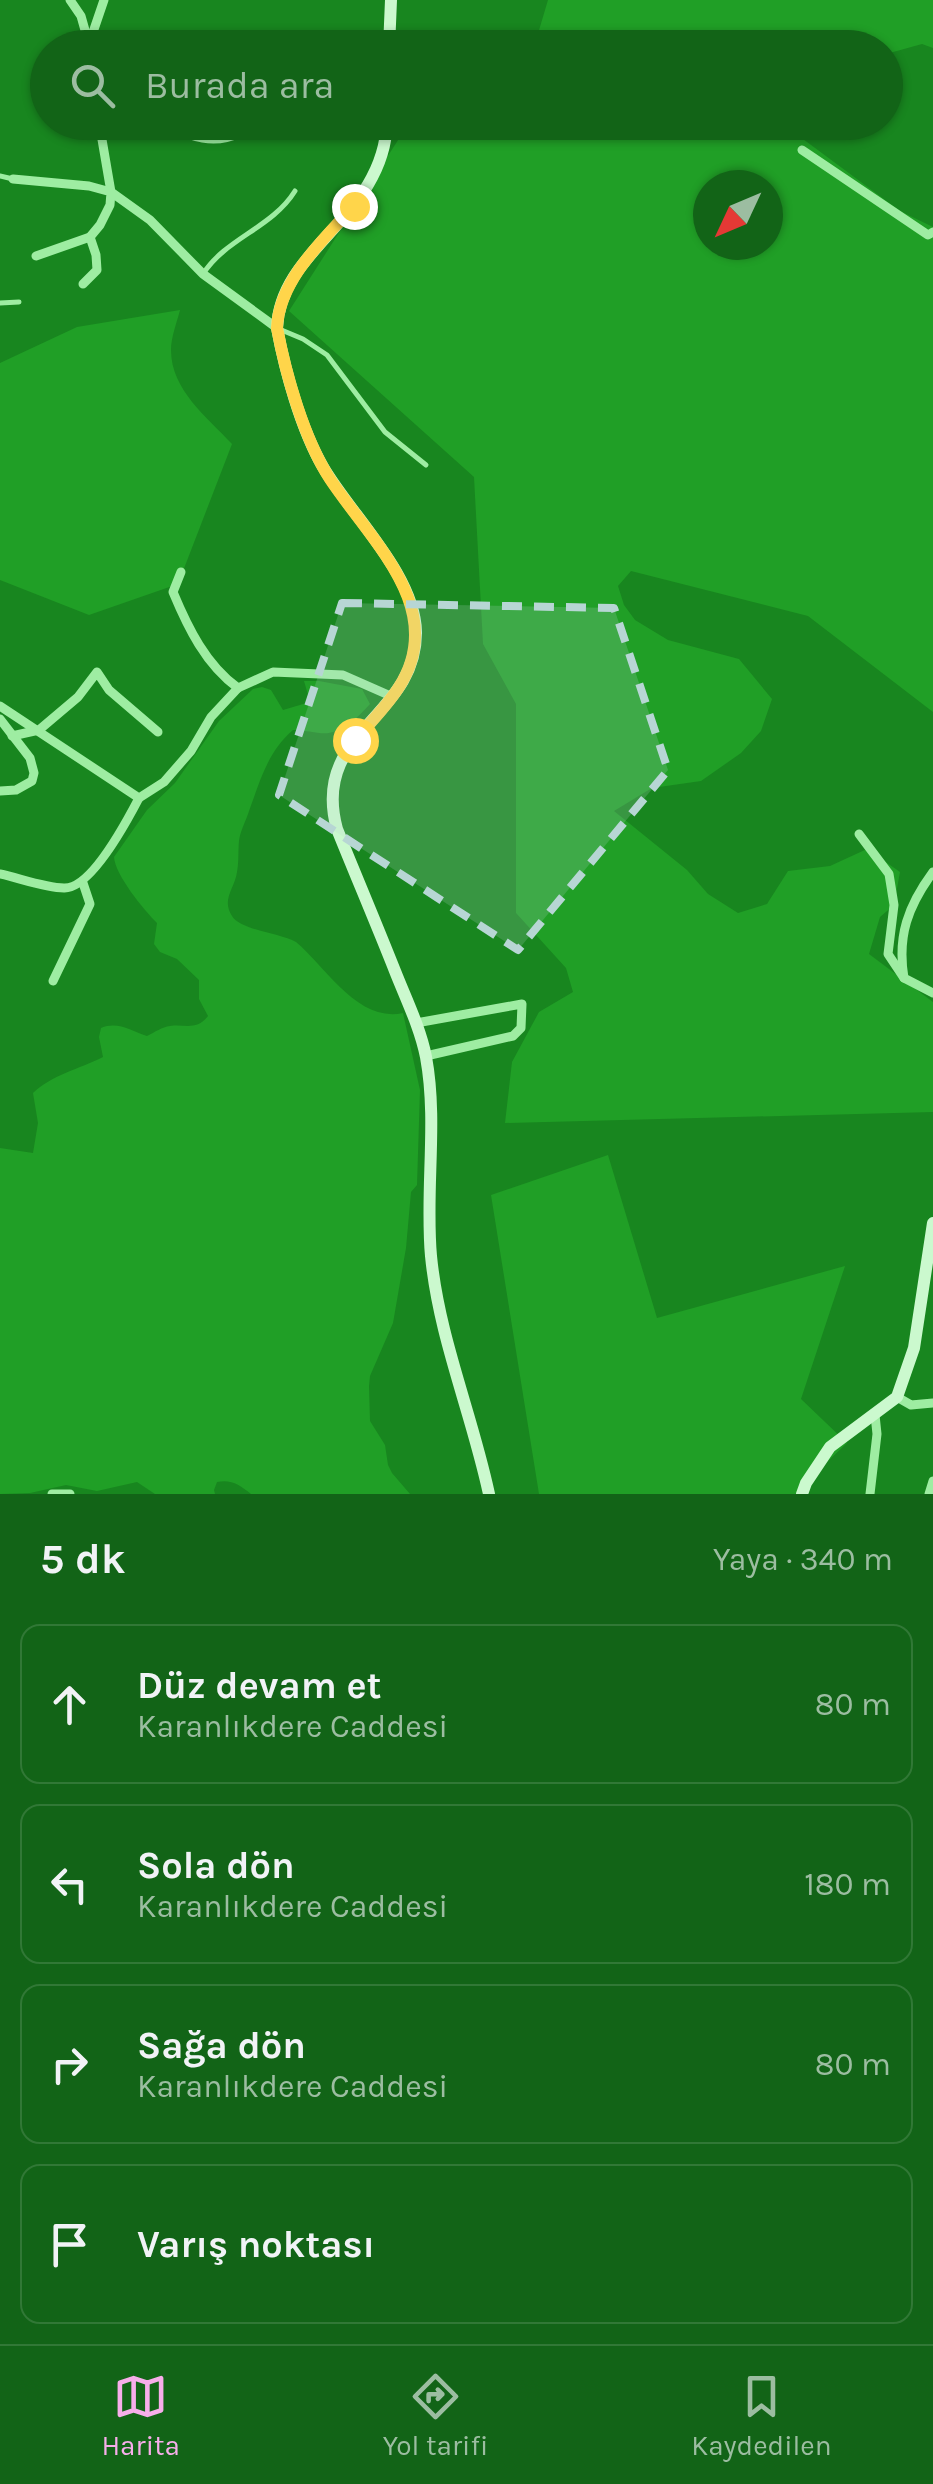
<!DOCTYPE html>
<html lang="tr">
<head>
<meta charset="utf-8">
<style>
	body { margin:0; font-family:Karla,sans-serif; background:#1b6a20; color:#f1f3f6 }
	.compass { position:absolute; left:693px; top:170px; width:90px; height:90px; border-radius:50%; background:#126417; box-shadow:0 2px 8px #0004; rotate:226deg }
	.stop { position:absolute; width:30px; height:30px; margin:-22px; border:8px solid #ffd54a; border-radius:50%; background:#fff }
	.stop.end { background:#ffd54a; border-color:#fff; box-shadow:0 2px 10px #0008 }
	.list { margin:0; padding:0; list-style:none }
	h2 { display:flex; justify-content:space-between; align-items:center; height:130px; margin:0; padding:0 40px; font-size:42px }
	h2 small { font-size:32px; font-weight:400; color:#9cbda1 }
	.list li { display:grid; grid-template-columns:65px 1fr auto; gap:30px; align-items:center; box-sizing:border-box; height:160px; margin:0 20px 20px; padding:0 20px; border:2px solid #317836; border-radius:20px }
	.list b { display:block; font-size:38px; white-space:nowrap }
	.list p { margin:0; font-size:32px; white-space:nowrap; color:#9cbda1 }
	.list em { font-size:32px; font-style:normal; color:#9cbda1 }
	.icon { flex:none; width:55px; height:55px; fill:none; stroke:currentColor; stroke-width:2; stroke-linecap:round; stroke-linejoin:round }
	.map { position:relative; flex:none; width:933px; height:1494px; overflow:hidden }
	.search { position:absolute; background:#126417; box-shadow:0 2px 8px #0004; left:30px; right:30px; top:30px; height:110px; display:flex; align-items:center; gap:25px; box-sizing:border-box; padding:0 35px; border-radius:55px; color:#9cbda1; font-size:38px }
	.sheet { height:850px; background:#126417 }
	nav { display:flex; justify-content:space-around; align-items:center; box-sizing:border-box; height:140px; border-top:2px solid #317836; background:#126417; font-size:28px; color:#9cbda1 }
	nav a { display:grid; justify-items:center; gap:5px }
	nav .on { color:#f7aeea }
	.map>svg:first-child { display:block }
	.green { fill:#209f26; fill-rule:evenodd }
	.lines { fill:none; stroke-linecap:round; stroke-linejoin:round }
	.lane { stroke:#9eeda2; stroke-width:5 }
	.street { stroke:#9eeda2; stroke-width:9 }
	.secondary { stroke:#cbf9ce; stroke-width:12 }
	.route { stroke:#ffd54a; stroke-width:12 }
	.marked { fill:#b7d6d4; fill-opacity:0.2; stroke:#b7d6d4; stroke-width:8; stroke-dasharray:20 12; stroke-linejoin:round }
</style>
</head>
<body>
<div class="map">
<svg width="933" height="1494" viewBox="0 0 933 1494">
	<rect width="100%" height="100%" fill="#18861f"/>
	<g class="green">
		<path d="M548 0H933V48L922 44 886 54V48L534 47Z"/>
		<path d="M449 122 801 123 803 139 900 211 933 227V712L808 616 631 571 618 586 624 605 635 620 668 640 739 659 772 699 761 731 741 753 701 781 652 788 614 811 687 870 708 894 738 913 767 904 788 871 830 866 867 849 900 872 894 905 880 917 869 954 933 1002V1112L505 1123 512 1062 539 1012 573 992 566 968 516 913V704L483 644 474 477 289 311 407 126ZM708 185H768V245H708Z"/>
		<path d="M180 310C177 322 171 337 171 350 171 390 207 417 232 444L178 584 89 615 0 580V363L77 327Z"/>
		<path d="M304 681H319L362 689 370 704C357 718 341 736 319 733 310 732 303 730 293 730 268 751 260 781 249 811 246 821 240 831 239 841 238 851 239 862 237 872 235 888 221 899 232 916 240 930 280 933 296 942 326 967 358 1023 403 1013L420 1090 417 1185 411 1192 406 1248 393 1323 370 1376 369 1386 370 1421 385 1445 388 1465 392 1473 410 1494H251C240 1485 231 1479 217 1482L214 1490 215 1494H155L137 1482 97 1491 66 1485 30 1493 0 1494V1148L33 1153 38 1123 33 1093C52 1075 79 1069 103 1057L99 1037 101 1028C118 1021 131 1031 147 1036 155 1032 162 1027 170 1026 186 1024 196 1031 208 1016L199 999V980L177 959 160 952 154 944 157 923C144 910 115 875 114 857L147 810 175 783 219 721 253 689 262 687 271 690 283 710 310 702Z"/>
		<path d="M608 1155 657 1318 845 1266 801 1399 847 1443 808 1480 805 1494H539L491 1195Z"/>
	</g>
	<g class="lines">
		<g class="lane">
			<path d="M153 122C183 134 208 150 240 135"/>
			<path d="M0 176 13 179"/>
			<path d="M203 274C226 238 272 228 295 191"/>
			<path d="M0 303 19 302"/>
			<path d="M279 329 303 339 327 355 385 432 426 465"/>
		</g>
		<g class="street">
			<path d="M70 0 81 16 90 48"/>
			<path d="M89 44 104 0"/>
			<path d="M99 122 111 192 150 220 203 274 277 328"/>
			<path d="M802 150 928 235 933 232"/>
			<path d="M13 179 89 186 111 192 110 205 100 225 90 237 36 256"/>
			<path d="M83 284 97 270 96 255 90 237"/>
			<path d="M181 572 173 592C188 628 206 665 238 688"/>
			<path d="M0 706 139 798 164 782 191 751 211 717 238 688 273 672 343 675 393 697"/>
			<path d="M0 719 30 758 34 773 32 781 16 790 0 791"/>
			<path d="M12 736 39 730 78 697 97 672 109 690 158 732"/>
			<path d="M859 834 889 874 894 905 888 954 904 978"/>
			<path d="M933 872C908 906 897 936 904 978L933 993"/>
			<path d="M0 874C19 878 45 888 64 888 91 889 127 821 139 798"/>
			<path d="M53 981 90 904 83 883"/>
			<path d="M416 1023 522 1004 521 1028 513 1036 426 1056"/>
			<path d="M897 1397 911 1405 933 1403"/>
			<path d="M52 1494H70"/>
			<path d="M870 1494 877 1434 875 1415"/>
			<path d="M929 1494 933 1481"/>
		</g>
		<g class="secondary">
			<path d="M389 48 391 0"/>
			<path d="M387 122C384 217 280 247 277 328 285 371 301 429 323 467 351 515 415 575 416 632 417 718 310 731 337 829 356 876 376 923 395 971 406 999 420 1027 426 1057 438 1122 425 1190 431 1256 439 1338 472 1414 489 1494"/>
			<path d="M802 1494 806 1483 830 1447 897 1397 914 1348 933 1223"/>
		</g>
	</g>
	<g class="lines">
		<path class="route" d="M354 206C323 240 279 280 277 328 286 375 304 439 330 479 371 541 449 609 399 687 387 706 370 723 355 740"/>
	</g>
	<path class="marked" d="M342 603 614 608 668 770 518 950 279 795Z"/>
</svg>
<svg class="compass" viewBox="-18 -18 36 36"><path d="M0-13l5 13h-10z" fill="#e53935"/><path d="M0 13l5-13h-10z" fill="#9cbda1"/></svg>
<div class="stop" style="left:355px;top:740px"></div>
<div class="stop end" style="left:354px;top:206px"></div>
<div class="search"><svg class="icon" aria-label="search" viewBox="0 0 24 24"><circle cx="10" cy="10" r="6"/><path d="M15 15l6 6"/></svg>Burada ara</div>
</div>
<section class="sheet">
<h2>5 dk<small>Yaya · 340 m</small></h2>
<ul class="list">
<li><svg class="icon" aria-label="ahead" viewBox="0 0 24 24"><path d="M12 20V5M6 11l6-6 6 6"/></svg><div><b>Düz devam et</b><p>Karanlıkdere Caddesi</p></div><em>80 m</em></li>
<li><svg class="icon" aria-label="left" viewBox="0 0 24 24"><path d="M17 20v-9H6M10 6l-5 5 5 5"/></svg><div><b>Sola dön</b><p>Karanlıkdere Caddesi</p></div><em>180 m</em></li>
<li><svg class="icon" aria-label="right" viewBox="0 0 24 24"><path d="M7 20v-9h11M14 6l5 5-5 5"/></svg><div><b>Sağa dön</b><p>Karanlıkdere Caddesi</p></div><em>80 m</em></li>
<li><svg class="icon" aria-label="arrive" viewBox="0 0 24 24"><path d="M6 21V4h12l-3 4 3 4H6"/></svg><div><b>Varış noktası</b></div></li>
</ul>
</section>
<nav>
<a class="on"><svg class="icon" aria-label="map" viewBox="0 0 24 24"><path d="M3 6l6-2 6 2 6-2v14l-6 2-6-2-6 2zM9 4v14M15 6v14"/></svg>Harita</a>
<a><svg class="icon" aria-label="directions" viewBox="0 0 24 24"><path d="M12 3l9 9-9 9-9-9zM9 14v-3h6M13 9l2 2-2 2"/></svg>Yol tarifi</a>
<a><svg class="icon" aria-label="saved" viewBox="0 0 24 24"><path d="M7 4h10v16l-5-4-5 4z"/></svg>Kaydedilen</a>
</nav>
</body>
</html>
